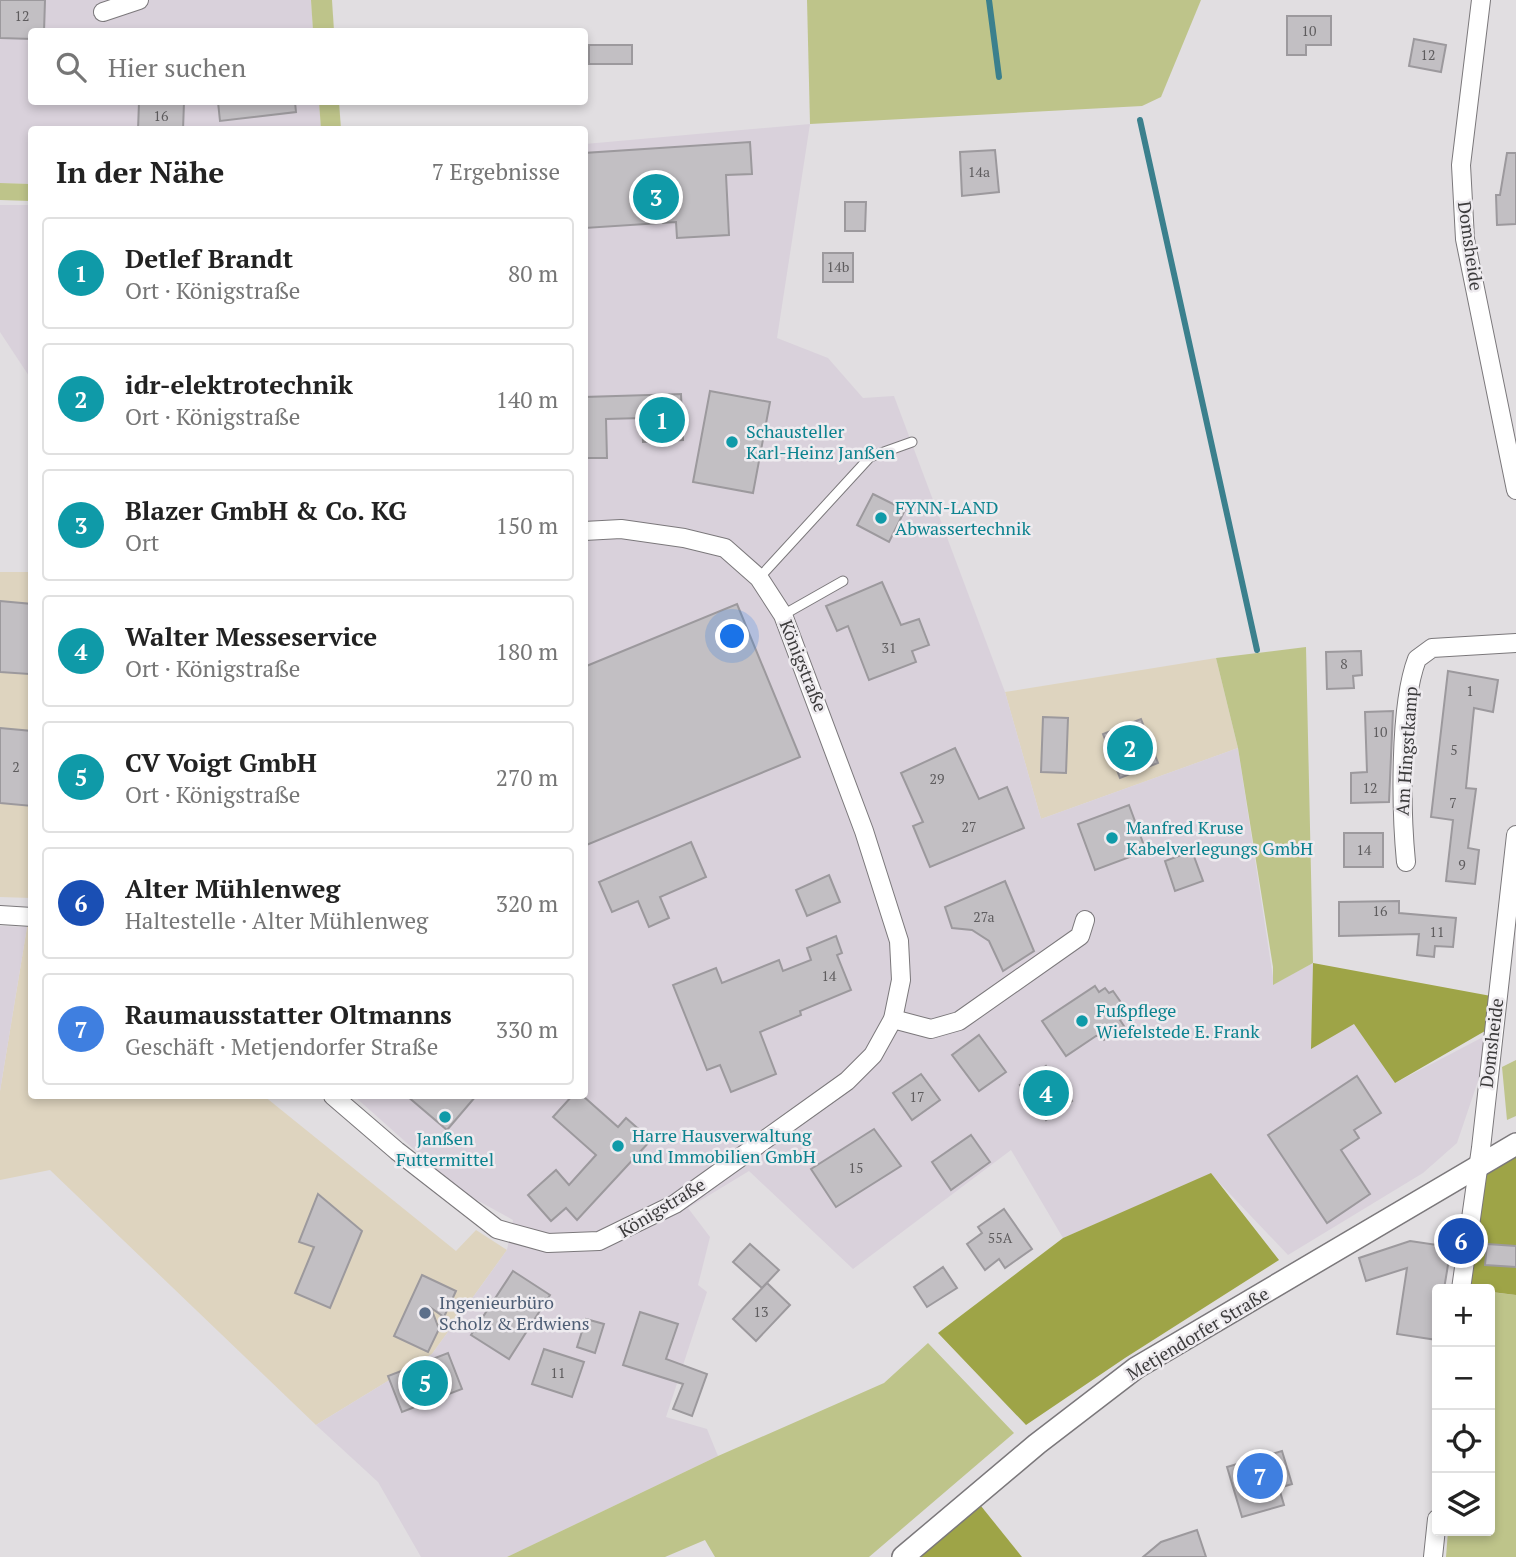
<!DOCTYPE html>
<html lang="de">
<head>
<meta charset="utf-8">
<style>
	body { margin:0; font-family:"PT Serif",serif; background:#f2f2f2; color:#222 }
	.controls { position:absolute; right:21px; bottom:21px; display:grid; overflow:hidden; border-radius:7px; box-shadow:0 4px 10px #0003 }
	.controls button { width:63px; height:63px; display:grid; place-items:center; padding:0; border:0; border-bottom:2px solid #e0e0e0; background:#fff; color:#222; font:35px sans-serif }
	.you { position:absolute; left:733px; top:637px; width:24px; height:24px; margin:-18px; border:5px solid #fff; border-radius:50%; background:#1a73e8; box-shadow:0 0 0 10px #1a73e833 }
	.badge { display:grid; place-items:center; width:46px; height:46px; border-radius:50%; background:#7c3aed; color:#fff; font-size:23px; font-weight:700 }
	.pin { position:absolute; translate:-50% -50%; border:4px solid #fff; box-shadow:0 2px 7px #0006 }
	.list { margin:0; padding:0; list-style:none }
	h2 { display:flex; justify-content:space-between; align-items:center; height:91px; margin:0; padding:0 28px; font-size:30px }
	h2 small { font-size:23px; font-weight:400; color:#767676 }
	.list li { display:grid; grid-template-columns:46px 1fr auto; gap:21px; align-items:center; box-sizing:border-box; height:112px; margin:0 14px 14px; padding:0 14px; border:2px solid #e0e0e0; border-radius:7px }
	.list b { display:block; font-size:26px; white-space:nowrap }
	.list p { margin:0; font-size:23px; white-space:nowrap; color:#767676 }
	.list em { font-size:23px; font-style:normal; color:#767676 }
	.icon { flex:none; width:38px; height:38px; fill:none; stroke:currentColor; stroke-width:2; stroke-linecap:round; stroke-linejoin:round }
	.map { position:relative; flex:none; width:1516px; height:1557px; overflow:hidden }
	.search { position:absolute; background:#fff; box-shadow:0 4px 10px #0003; left:28px; top:28px; width:560px; height:77px; display:flex; align-items:center; gap:18px; box-sizing:border-box; padding:0 24px; border-radius:7px; color:#767676; font-size:26px }
	.panel { position:absolute; background:#fff; box-shadow:0 4px 10px #0003; left:28px; top:126px; width:560px; height:973px; border-radius:7px }
	.map>svg:first-child { display:block }
	.commercial { fill:#ded4bf }
	.built { fill:#d9d1db }
	.green { fill:#bec48a }
	.forest { fill:#9ea447 }
	.lines { fill:none; stroke-linecap:round; stroke-linejoin:round }
	.stream { stroke:#3b808d; stroke-width:6 }
	.building { fill:#c2bfc3; stroke:#9c999d; stroke-width:2 }
	.service-casing { stroke:#7b787b; stroke-width:11 }
	.minor-casing { stroke:#7b787b; stroke-width:20 }
	.tertiary-casing { stroke:#7b787b; stroke-width:24 }
	.service { stroke:#fff; stroke-width:9 }
	.minor { stroke:#fff; stroke-width:18 }
	.tertiary { stroke:#fff; stroke-width:21 }
	.culture-dot { fill:#0f9aa8; stroke:#eeebef; stroke-width:2.5 }
	.service-dot { fill:#5c6f8a; stroke:#eeebef; stroke-width:2.5 }
	.labels { text-anchor:middle; stroke-width:5; stroke-linejoin:round; paint-order:stroke }
	.number-label { font-size:14px; fill:#5e5c5e }
	.street-label { font-size:18px; fill:#3c3b3c; stroke:#eeebef }
	.culture-label { font-size:18px; fill:#0d838f; stroke:#eeebef; text-anchor:start }
	.service-label { font-size:18px; fill:#4e5e75; stroke:#eeebef; text-anchor:start }
</style>
</head>
<body>
<div class="map">
<svg width="1516" height="1557" viewBox="0 0 1516 1557">
	<rect width="100%" height="100%" fill="#e1dee1"/>
	<g class="commercial">
		<path d="M0 572H31V898L0 897Z"/>
		<path d="M1216 658 1238 748 1041 819 1005 692Z"/>
		<path d="M27 927H31L32 1096H264L456 1251 476 1230 507 1250 432 1354 316 1425 50 1170 0 1180V1091Z"/>
	</g>
	<g class="built">
		<path d="M0 0H311L313 31 32 32V102H319L321 129 32 130 31 184 0 183Z"/>
		<path d="M810 124 777 338 828 358 863 398 894 396 1005 692 1041 819 1238 748 1274 984 1313 963 1311 1048 1354 1023 1395 1083 1485 1036 1480 1075 1457 1143 1423 1173 1288 1255 1211 1174 1063 1238 1011 1150 853 1269 749 1171 688 1208 710 1237 698 1285 707 1292 666 1417 707 1429 718 1456 507 1557H421L378 1482 316 1425 432 1354 507 1250 513 1220 462 1192 354 1096H584L585 144Z"/>
		<path d="M0 205H31V379L0 332Z"/>
		<path d="M0 926 27 927 0 1091Z"/>
	</g>
	<g class="green">
		<path d="M311 0H332L334 31H313Z"/>
		<path d="M807 0H1201L1161 97 1142 106 810 124Z"/>
		<path d="M319 102H339L341 129H321Z"/>
		<path d="M0 183 31 184V201L0 200Z"/>
		<path d="M1306 647 1313 963 1273 985V967L1238 748 1216 658Z"/>
		<path d="M1516 1060V1116L1507 1120 1502 1067Z"/>
		<path d="M1490 1292 1516 1295V1557H1446L1448 1531H1490Z"/>
		<path d="M928 1343 1014 1433 869 1557H715L705 1540 665 1557H507L718 1456 884 1383Z"/>
	</g>
	<g class="forest">
		<path d="M1313 963 1491 996 1485 1031 1395 1083 1354 1024 1311 1049Z"/>
		<path d="M1516 1155V1295L1467 1289 1486 1174Z"/>
		<path d="M1211 1173 1279 1260 1125 1358 1026 1425 938 1333 1063 1238Z"/>
		<path d="M981 1506 1022 1557H920Z"/>
	</g>
	<g class="lines">
		<g class="stream">
			<path d="M989 0 999 77"/>
			<path d="M1140 120 1257 650"/>
		</g>
	</g>
	<g class="building">
		<path d="M0 0H45L44 32H32V39L0 38Z"/>
		<path d="M1287 16H1331V45H1306V55H1287Z"/>
		<path d="M1414 39 1446 45 1441 72 1409 66Z"/>
		<rect x="589" y="45" width="43" height="19"/>
		<path d="M139 102H184L183 130H138Z"/>
		<path d="M218 102H295L296 112 220 121Z"/>
		<path d="M750 142 752 174 726 175 729 235 677 238 676 222 585 228 584 153Z"/>
		<path d="M995 150 999 192 962 196 960 152Z"/>
		<path d="M1507 153H1516V224L1497 225 1496 195H1500Z"/>
		<path d="M845 202H866L865 231H845Z"/>
		<rect x="823" y="253" width="30" height="29"/>
		<path d="M710 391 770 402 753 493 693 482Z"/>
		<path d="M681 394 683 440 643 442 642 418 606 419 607 458H584V397Z"/>
		<path d="M873 494 905 510 889 542 857 525Z"/>
		<path d="M882 582 901 625 919 619 929 645 912 651 916 662 869 680 848 626 837 631 826 606Z"/>
		<path d="M0 601 32 604 29 674 0 672Z"/>
		<path d="M737 604 800 757 584 846V667Z"/>
		<path d="M1361 651 1362 675 1353 676 1354 688 1327 689 1326 652Z"/>
		<path d="M1448 671 1498 680 1493 712 1474 708 1466 788 1476 789 1468 848 1479 850 1475 884 1446 881 1453 820 1431 817Z"/>
		<path d="M1393 711 1389 802 1351 803V773L1367 772 1365 712Z"/>
		<path d="M1043 717 1068 718 1066 773 1041 772Z"/>
		<path d="M1141 719 1158 763 1120 778 1103 734Z"/>
		<path d="M0 728 32 731V806L0 803Z"/>
		<path d="M955 748 979 799 1007 787 1024 828 930 867 913 826 923 822 901 773Z"/>
		<path d="M1129 805 1146 851 1095 870 1078 824Z"/>
		<rect x="1344" y="833" width="39" height="34"/>
		<path d="M691 842 706 877 660 897 669 918 649 927 638 901 612 912 599 882Z"/>
		<path d="M1192 851 1203 881 1175 891 1165 861Z"/>
		<path d="M829 875 840 902 807 916 796 890Z"/>
		<path d="M1005 881 1034 951 1003 971 989 941 972 930 952 928 945 907Z"/>
		<path d="M1399 901V913L1456 918 1453 947 1435 946 1434 957 1417 955 1419 934 1339 936V902Z"/>
		<path d="M836 936 842 953 837 955 851 990 800 1011 801 1015 760 1032 776 1074 731 1092 720 1065 707 1070 673 985 716 968 722 983 779 960 783 971 811 960 807 948Z"/>
		<path d="M1095 986 1099 992 1105 988 1109 993 1113 991 1129 1014 1120 1020 1124 1026 1104 1040 1101 1036H1096L1066 1056 1042 1021Z"/>
		<path d="M979 1035 1006 1072 979 1091 952 1055Z"/>
		<path d="M1046 1066 1072 1101 1046 1120 1020 1085Z"/>
		<path d="M921 1074 940 1100 912 1120 893 1093Z"/>
		<path d="M1357 1076 1381 1113 1354 1130 1359 1138 1341 1150 1370 1194 1327 1223 1268 1135Z"/>
		<path d="M407 1096H476L447 1130Z"/>
		<path d="M572 1096H583L618 1127 626 1118 651 1140 577 1220 566 1208 551 1221 528 1195 556 1170 569 1185 596 1155 553 1117Z"/>
		<path d="M874 1129 901 1166 836 1207 811 1169Z"/>
		<path d="M971 1135 990 1162 951 1190 932 1162Z"/>
		<path d="M318 1194 362 1231 330 1308 295 1293 314 1247 299 1242Z"/>
		<path d="M1004 1209 1032 1249 1005 1268 999 1259 985 1270 967 1244 982 1233 978 1227Z"/>
		<path d="M1410 1241 1451 1247 1444 1289H1437V1340L1397 1334 1407 1268 1366 1281 1359 1258Z"/>
		<path d="M750 1244 779 1270 762 1288 733 1262Z"/>
		<path d="M1487 1244 1516 1246V1267L1485 1265Z"/>
		<path d="M943 1267 957 1288 927 1307 914 1287Z"/>
		<path d="M513 1271 550 1295 509 1359 471 1335Z"/>
		<path d="M422 1275 456 1291 444 1317 431 1308 439 1329 428 1352 394 1336Z"/>
		<path d="M767 1283 790 1305 756 1341 733 1319Z"/>
		<path d="M640 1312 678 1324 666 1359 707 1374 692 1416 673 1409 683 1384 623 1365Z"/>
		<path d="M586 1319 604 1324 595 1353 577 1347Z"/>
		<path d="M544 1349 584 1362 572 1397 532 1384Z"/>
		<path d="M448 1353 462 1389 402 1412 388 1376Z"/>
		<path d="M1282 1451 1292 1484 1279 1488 1284 1505 1242 1517 1227 1467Z"/>
		<path d="M1197 1530 1206 1557H1143L1161 1542Z"/>
	</g>
	<g class="lines">
		<g class="service-casing">
			<g id="service">
				<path d="M759 578 870 457 912 442"/>
				<path d="M783 615 843 581"/>
			</g>
		</g>
		<g class="minor-casing">
			<g id="minor">
				<path d="M1481 0 1461 165 1465 239 1516 490"/>
				<path d="M103 12 139 0"/>
				<path d="M1406 862C1401 810 1399 706 1417 659L1432 648 1516 643"/>
				<path d="M0 915 32 917"/>
				<path d="M893 1019 931 1029 959 1021 1080 936 1085 920"/>
				<path d="M333 1096 397 1151 497 1229 548 1243 599 1241 675 1204 847 1081 873 1055 893 1019 901 980 899 941 864 831 783 615 759 578 725 548 684 538 621 529 584 531"/>
				<path d="M1461 1289 1481 1148 1516 835"/>
				<path d="M1433 1557 1437 1519"/>
			</g>
		</g>
		<g class="tertiary-casing">
			<path id="tertiary" d="M903 1557 1037 1444 1136 1368 1516 1144"/>
		</g>
		<use href="#service" class="service"/>
		<use href="#minor" class="minor"/>
		<use href="#tertiary" class="tertiary"/>
	</g>
	<g class="culture-dot">
		<circle cx="732" cy="442" r="7"/>
		<circle cx="881" cy="518" r="7"/>
		<circle cx="1112" cy="838" r="7"/>
		<circle cx="1082" cy="1021" r="7"/>
		<circle cx="445" cy="1117" r="7"/>
		<circle cx="618" cy="1146" r="7"/>
	</g>
	<circle class="service-dot" cx="425" cy="1313" r="7"/>
	<g class="labels">
		<g class="number-label">
			<text x="22" y="21">12</text>
			<text x="1309" y="36">10</text>
			<text x="1428" y="60">12</text>
			<text x="161" y="121">16</text>
			<text x="979" y="177">14a</text>
			<text x="838" y="272">14b</text>
			<text x="889" y="653">31</text>
			<text x="1344" y="669">8</text>
			<text x="1470" y="696">1</text>
			<text x="1380" y="737">10</text>
			<text x="1454" y="755">5</text>
			<text x="16" y="772">2</text>
			<text x="937" y="784">29</text>
			<text x="1370" y="793">12</text>
			<text x="1453" y="808">7</text>
			<text x="969" y="832">27</text>
			<text x="1364" y="855">14</text>
			<text x="1462" y="870">9</text>
			<text x="1380" y="916">16</text>
			<text x="984" y="922">27a</text>
			<text x="1437" y="937">11</text>
			<text x="829" y="981">14</text>
			<text x="917" y="1102">17</text>
			<text x="856" y="1173">15</text>
			<text x="1000" y="1243">55A</text>
			<text x="761" y="1317">13</text>
			<text x="558" y="1378">11</text>
		</g>
		<g class="street-label">
			<text transform="translate(1470 246) rotate(82)" y="6">Domsheide</text>
			<text transform="translate(803 666) rotate(68)" y="6">Königstraße</text>
			<text transform="translate(1407 751) rotate(-86)" y="6">Am Hingstkamp</text>
			<text transform="translate(1492 1043) rotate(-83)" y="6">Domsheide</text>
			<text transform="translate(662 1208) rotate(-31)" y="6">Königstraße</text>
			<text transform="translate(1198 1334) rotate(-31)" y="6">Metjendorfer Straße</text>
		</g>
		<g class="culture-label">
			<text x="746" y="438">Schausteller<tspan x="746" dy="21">Karl-Heinz Janßen</tspan></text>
			<text x="895" y="514">FYNN-LAND<tspan x="895" dy="21">Abwassertechnik</tspan></text>
			<text x="1126" y="834">Manfred Kruse<tspan x="1126" dy="21">Kabelverlegungs GmbH</tspan></text>
			<text x="1096" y="1017">Fußpflege<tspan x="1096" dy="21">Wiefelstede E. Frank</tspan></text>
			<text x="632" y="1142">Harre Hausverwaltung<tspan x="632" dy="21">und Immobilien GmbH</tspan></text>
			<text x="445" y="1145" text-anchor="middle">Janßen<tspan x="445" dy="21">Futtermittel</tspan></text>
		</g>
		<g class="service-label">
			<text x="439" y="1309">Ingenieurbüro<tspan x="439" dy="21">Scholz &amp; Erdwiens</tspan></text>
		</g>
	</g>
</svg>
<div class="controls">
<button>+</button>
<button>−</button>
<button><svg class="icon" aria-label="locate" viewBox="0 0 24 24"><circle cx="12" cy="12" r="6"/><path d="M12 2v4M12 18v4M2 12h4M18 12h4"/></svg></button>
<button><svg class="icon" aria-label="layers" viewBox="0 0 24 24"><path d="M12 4l9 5-9 5-9-5zM3 14l9 5 9-5"/></svg></button>
</div>
<div class="you"></div>
<div class="pin badge" style="left:662px;top:420px;background:#0f9aa8">1</div>
<div class="pin badge" style="left:1130px;top:748px;background:#0f9aa8">2</div>
<div class="pin badge" style="left:656px;top:197px;background:#0f9aa8">3</div>
<div class="pin badge" style="left:1046px;top:1093px;background:#0f9aa8">4</div>
<div class="pin badge" style="left:425px;top:1383px;background:#0f9aa8">5</div>
<div class="pin badge" style="left:1461px;top:1241px;background:#1a4fb4">6</div>
<div class="pin badge" style="left:1260px;top:1476px;background:#3f7fe0">7</div>
<div class="search"><svg class="icon" aria-label="search" viewBox="0 0 24 24"><circle cx="10" cy="10" r="6"/><path d="M15 15l6 6"/></svg>Hier suchen</div>
<section class="panel">
<h2>In der Nähe<small>7 Ergebnisse</small></h2>
<ul class="list">
<li><span class="badge" style="background:#0f9aa8">1</span><div><b>Detlef Brandt</b><p>Ort · Königstraße</p></div><em>80 m</em></li>
<li><span class="badge" style="background:#0f9aa8">2</span><div><b>idr-elektrotechnik</b><p>Ort · Königstraße</p></div><em>140 m</em></li>
<li><span class="badge" style="background:#0f9aa8">3</span><div><b>Blazer GmbH &amp; Co. KG</b><p>Ort</p></div><em>150 m</em></li>
<li><span class="badge" style="background:#0f9aa8">4</span><div><b>Walter Messeservice</b><p>Ort · Königstraße</p></div><em>180 m</em></li>
<li><span class="badge" style="background:#0f9aa8">5</span><div><b>CV Voigt GmbH</b><p>Ort · Königstraße</p></div><em>270 m</em></li>
<li><span class="badge" style="background:#1a4fb4">6</span><div><b>Alter Mühlenweg</b><p>Haltestelle · Alter Mühlenweg</p></div><em>320 m</em></li>
<li><span class="badge" style="background:#3f7fe0">7</span><div><b>Raumausstatter Oltmanns</b><p>Geschäft · Metjendorfer Straße</p></div><em>330 m</em></li>
</ul>
</section>
</div>
</body>
</html>
